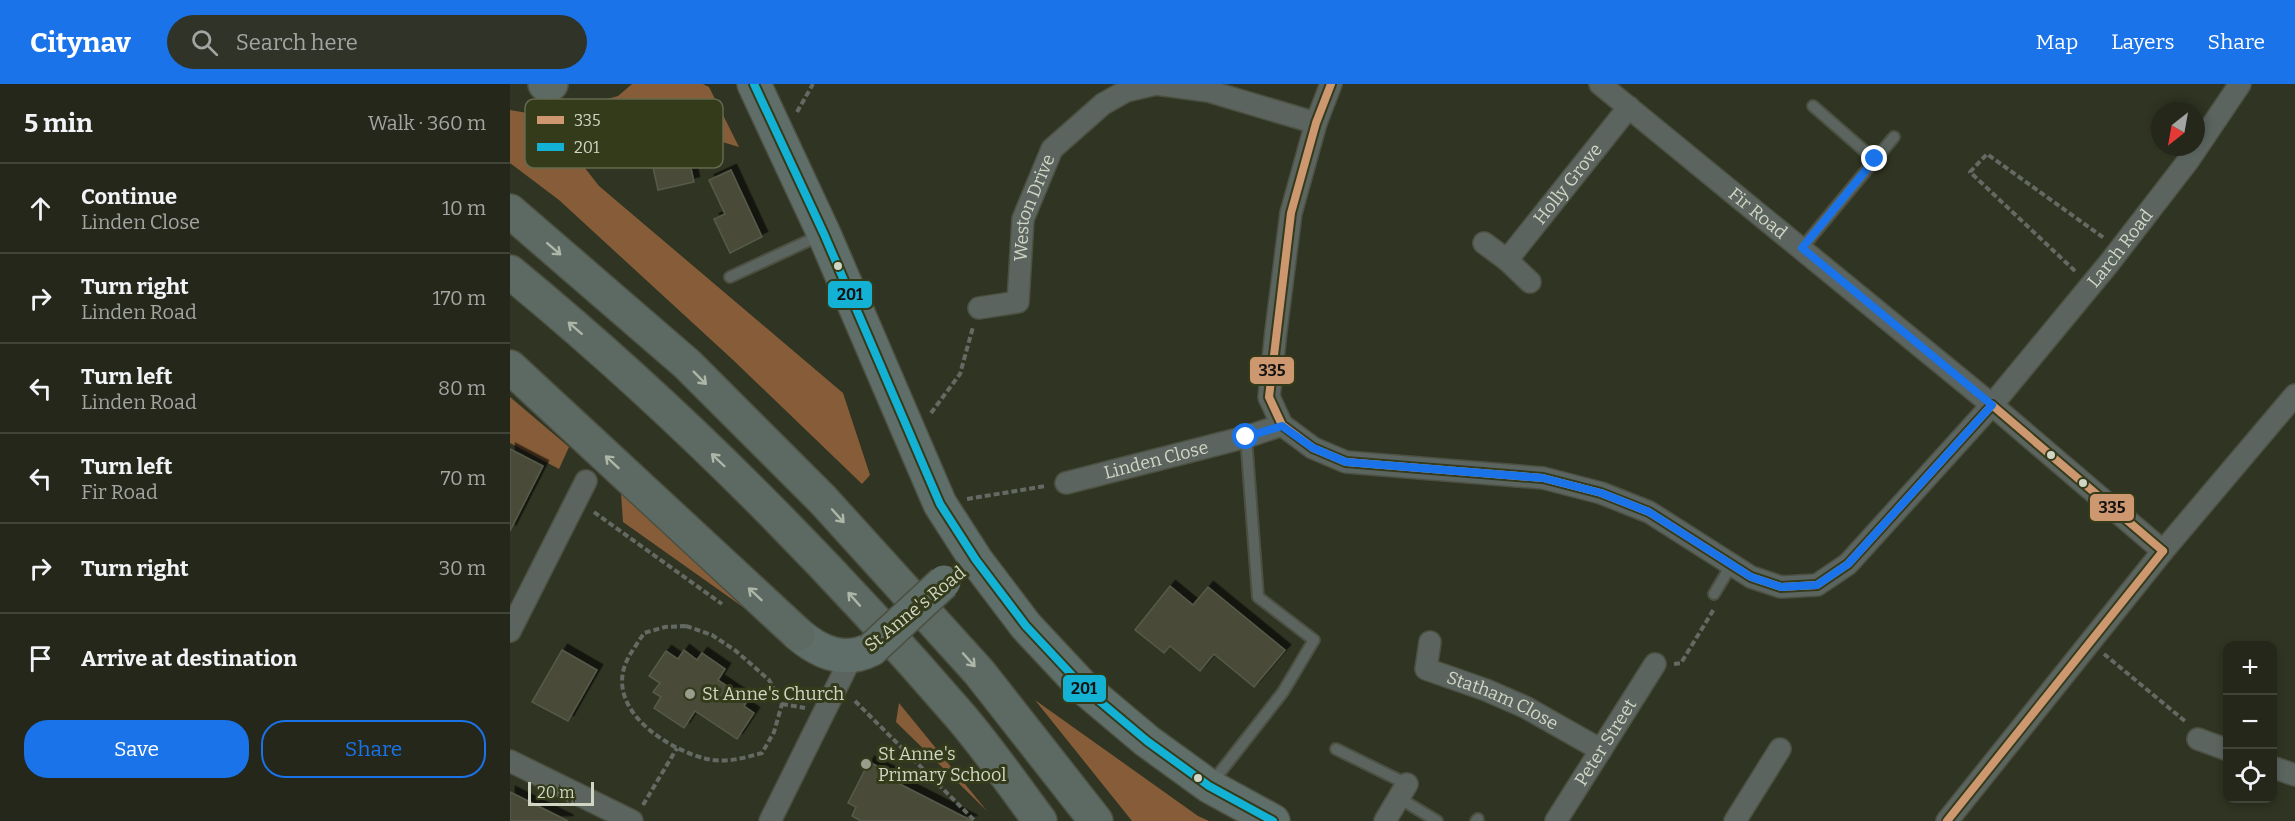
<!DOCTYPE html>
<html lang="en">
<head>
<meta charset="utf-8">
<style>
	body { margin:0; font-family:Bitter,serif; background:#303327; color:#f1f3f6 }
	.controls { position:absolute; right:18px; bottom:18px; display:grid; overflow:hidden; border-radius:12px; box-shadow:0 3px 9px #0003 }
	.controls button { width:54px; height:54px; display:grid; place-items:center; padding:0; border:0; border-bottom:2px solid #414439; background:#24271a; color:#f1f3f6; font:30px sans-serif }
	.compass { position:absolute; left:1641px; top:18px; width:54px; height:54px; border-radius:50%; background:#24271a; box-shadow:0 3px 9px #0003; rotate:211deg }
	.scale { position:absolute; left:18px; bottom:15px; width:66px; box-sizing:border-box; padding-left:6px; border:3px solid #d1d6c4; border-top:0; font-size:16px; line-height:21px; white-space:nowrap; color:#d1d6c4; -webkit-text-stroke:4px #343b1b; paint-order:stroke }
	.stop { position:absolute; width:18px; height:18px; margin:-14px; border:4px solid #1a73e8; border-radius:50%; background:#fff }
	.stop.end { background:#1a73e8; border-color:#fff; box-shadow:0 2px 6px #0008 }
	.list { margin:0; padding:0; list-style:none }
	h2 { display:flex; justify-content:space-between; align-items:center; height:78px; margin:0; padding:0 24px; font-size:26px }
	h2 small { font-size:20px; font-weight:400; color:#a3a5a2 }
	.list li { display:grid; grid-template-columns:39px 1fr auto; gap:18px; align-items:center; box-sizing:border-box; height:90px; padding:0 24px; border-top:2px solid #414439 }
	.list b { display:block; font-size:22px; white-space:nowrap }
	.list p { margin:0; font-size:20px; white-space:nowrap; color:#a3a5a2 }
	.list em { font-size:20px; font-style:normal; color:#a3a5a2 }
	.actions { display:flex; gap:12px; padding:18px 24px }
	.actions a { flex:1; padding:14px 0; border:2px solid #1a73e8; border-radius:24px; text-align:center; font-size:21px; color:#1a73e8 }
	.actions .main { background:#1a73e8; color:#fff }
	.icon { flex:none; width:33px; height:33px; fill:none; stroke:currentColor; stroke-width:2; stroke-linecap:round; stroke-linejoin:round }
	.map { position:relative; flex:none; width:1785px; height:737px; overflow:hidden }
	header { display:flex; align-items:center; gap:36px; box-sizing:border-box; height:84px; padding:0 30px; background:#1a73e8; color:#fff }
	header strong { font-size:28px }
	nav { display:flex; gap:33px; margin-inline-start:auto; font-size:21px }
	.search { width:420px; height:54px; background:#303327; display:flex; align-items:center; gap:15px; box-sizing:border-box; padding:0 21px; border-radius:33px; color:#a3a5a2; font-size:22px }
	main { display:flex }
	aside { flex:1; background:#24271a }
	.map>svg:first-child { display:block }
	.forest { fill:#865d38 }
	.building { fill:#484c39; stroke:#565a4a; stroke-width:1.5; filter:url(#shadow) }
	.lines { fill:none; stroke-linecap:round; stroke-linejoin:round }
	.service-casing { stroke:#4c5041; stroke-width:14 }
	.minor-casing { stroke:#4c5041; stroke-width:24 }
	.primary-casing { stroke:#4c5041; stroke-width:36 }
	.motorway-casing { stroke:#4c5041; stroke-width:36 }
	.path { stroke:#646a63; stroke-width:4; stroke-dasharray:6 3; stroke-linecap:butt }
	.service { stroke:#5b645f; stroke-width:10 }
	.minor { stroke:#5b645f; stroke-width:21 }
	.primary { stroke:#606e69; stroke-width:33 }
	.motorway { stroke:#5c6a63; stroke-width:33 }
	.primary-bridge-casing { stroke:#4c5041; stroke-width:36; stroke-linecap:butt }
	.primary-bridge { stroke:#606e69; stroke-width:33 }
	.bus-1-casing { stroke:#343b1b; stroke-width:12 }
	.bus-2-casing { stroke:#343b1b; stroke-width:12 }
	.bus-1 { stroke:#cd976f; stroke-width:8 }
	.bus-2 { stroke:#13b2d5; stroke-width:8 }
	.oneway { stroke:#aeb6a7 }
	.route { stroke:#1a73e8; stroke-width:8 }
	.bus-dot { fill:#d1d6c4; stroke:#343b1b; stroke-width:2 }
	.poi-dot { fill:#999d8b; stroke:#343b1b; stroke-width:2 }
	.labels { text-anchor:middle; stroke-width:6; stroke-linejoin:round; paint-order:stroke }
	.street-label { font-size:18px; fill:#d1d6c4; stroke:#343b1b }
	.poi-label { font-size:18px; fill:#d1d6c4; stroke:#343b1b; text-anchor:start }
	.key { fill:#343b1b; stroke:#636a4e; stroke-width:1.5 }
	.key-label { font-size:16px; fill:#d1d6c4 }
	.line-badge { stroke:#343b1b; stroke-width:2 }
	.pale-badge-label { font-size:16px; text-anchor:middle; font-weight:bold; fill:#111 }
</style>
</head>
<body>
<header>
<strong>Citynav</strong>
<div class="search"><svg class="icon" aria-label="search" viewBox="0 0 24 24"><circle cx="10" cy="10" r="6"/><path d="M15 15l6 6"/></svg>Search here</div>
<nav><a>Map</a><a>Layers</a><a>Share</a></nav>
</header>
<main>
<aside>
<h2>5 min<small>Walk · 360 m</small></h2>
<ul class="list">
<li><svg class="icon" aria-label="ahead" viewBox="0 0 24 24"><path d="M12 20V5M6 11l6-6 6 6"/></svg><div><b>Continue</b><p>Linden Close</p></div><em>10 m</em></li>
<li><svg class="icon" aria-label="right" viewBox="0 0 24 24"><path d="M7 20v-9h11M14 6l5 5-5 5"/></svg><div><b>Turn right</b><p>Linden Road</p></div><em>170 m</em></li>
<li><svg class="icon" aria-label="left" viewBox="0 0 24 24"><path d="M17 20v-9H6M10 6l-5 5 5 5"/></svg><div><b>Turn left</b><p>Linden Road</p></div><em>80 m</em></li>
<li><svg class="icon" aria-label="left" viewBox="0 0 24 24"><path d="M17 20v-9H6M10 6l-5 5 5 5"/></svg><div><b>Turn left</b><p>Fir Road</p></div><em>70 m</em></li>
<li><svg class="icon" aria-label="right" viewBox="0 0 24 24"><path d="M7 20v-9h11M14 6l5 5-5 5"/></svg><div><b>Turn right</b></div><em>30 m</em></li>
<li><svg class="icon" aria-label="arrive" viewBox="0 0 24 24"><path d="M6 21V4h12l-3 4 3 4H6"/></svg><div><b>Arrive at destination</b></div></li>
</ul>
<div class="actions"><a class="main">Save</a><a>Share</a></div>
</aside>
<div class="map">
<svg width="1785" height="737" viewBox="0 0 1785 737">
	<defs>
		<filter id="shadow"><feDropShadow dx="5.5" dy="-5.5" stdDeviation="0" flood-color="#0009"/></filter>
	</defs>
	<rect width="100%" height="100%" fill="#303422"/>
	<g class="forest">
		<path d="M122 0H193L199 3 229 63 126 32 57 61 89 102 333 309 360 391 352 400 222 275 49 116 0 79V26L35 32 108 12Z"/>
		<path d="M0 313 59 363 49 385 0 359Z"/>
		<path d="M111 409 240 528 113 438Z"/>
		<path d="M525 616 688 732 699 737H622Z"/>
		<path d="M389 619 477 727 386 638Z"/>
	</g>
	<g class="building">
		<path d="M177 66 184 98 148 106 141 74Z"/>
		<path d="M221 86 252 153 220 169 204 135 215 130 199 96Z"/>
		<path d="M0 365 33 382 0 447Z"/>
		<path d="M660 502 683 521 698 503 775 566 744 603 704 570 690 587 660 562 654 569 625 546Z"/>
		<path d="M52 566 87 586 58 637 22 618Z"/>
		<path d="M174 566 187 576 192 569 215 585 208 596 238 616 234 622 244 629 227 655 185 627 174 644 144 624 151 613 143 608 150 599 139 592 156 567 168 575Z"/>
		<path d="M359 678 385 691 382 696 462 737H351L342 732 346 723 338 719Z"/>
		<path d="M0 708 58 737H0Z"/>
	</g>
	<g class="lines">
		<g class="service-casing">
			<g id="service">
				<path d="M1303 22 1365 76"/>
				<path d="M1292 164 1384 53"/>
				<path d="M220 193 311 151"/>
				<path d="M1204 510 1222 480"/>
				<path d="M826 665 897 700"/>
				<path d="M701 700 773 608 804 556 748 513 736 353"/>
				<path d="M889 714 927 737"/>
				<path d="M966 737 968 735"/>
			</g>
		</g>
		<g class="minor-casing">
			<g id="minor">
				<path id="s1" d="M821 0 806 39 781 129 766 247 759 313 772 341 803 364 836 378 1033 394 1091 409 1139 428 1241 493 1271 503 1307 501 1338 480 1482 321 1600 178 1678 77 1730 0"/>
				<path id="s2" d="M1090 0 1482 321 1653 467"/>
				<path id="s3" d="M974 159 997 176 1119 23"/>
				<path d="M997 176 1020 198"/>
				<path id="s4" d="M469 224 508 218 513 135 542 65 593 20 616 7 646 0 698 7 806 39"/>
				<path id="s5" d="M556 399 736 353 772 341"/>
				<path d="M0 547 76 397"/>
				<path id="s6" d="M920 558 916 585 976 606 1015 623 1091 666"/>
				<path d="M1688 655 1718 666"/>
				<path d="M0 677 122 737"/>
				<path d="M1762 683 1785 691"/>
				<path d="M260 737 342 572"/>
				<path d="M875 737 897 700"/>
				<path id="s7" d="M1046 737 1145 580"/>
				<path d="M1225 737 1270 665"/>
				<path d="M1437 737 1653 467 1785 311"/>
			</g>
		</g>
		<g class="primary-casing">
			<g id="primary">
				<path d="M244 0 314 150 430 420 466 476 516 542 574 604 637 657 699 702 763 737"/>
				<path d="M288 550C310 569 335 579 362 565"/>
			</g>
		</g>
		<g class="motorway-casing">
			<g id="motorway">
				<path d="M35 0H41"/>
				<path d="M0 127 177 280 313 416 469 588 586 737"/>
				<path d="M0 188C163 322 313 473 451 633 479 666 504 702 530 737"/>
				<path d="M0 283 288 550"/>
			</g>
		</g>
		<g class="path">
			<path d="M287 28 303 0"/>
			<path d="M1565 187 1460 88 1477 70 1594 154"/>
			<path d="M421 329 450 290 463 243"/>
			<path d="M457 415 536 402"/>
			<path d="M84 428 212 520"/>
			<path d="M176 542 202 551 226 567 259 596 272 620 264 648 252 669C234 674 216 679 197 675 159 666 98 628 115 581 119 570 128 559 134 549L155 543Z"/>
			<path d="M1594 570 1676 638"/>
			<path d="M1164 580 1171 579 1204 525"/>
			<path d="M345 617 465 737"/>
			<path d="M272 620 295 624"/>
			<path d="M133 721 167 664"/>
		</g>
		<use href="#service" class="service"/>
		<use href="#minor" class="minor"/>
		<use href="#primary" class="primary"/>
		<use href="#motorway" class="motorway"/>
		<g class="primary-bridge-casing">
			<path id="primary-bridge" d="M362 565 434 498"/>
		</g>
		<use href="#primary-bridge" class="primary-bridge"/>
		<g class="bus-1-casing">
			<g id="bus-1">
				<path d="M821 0 806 39 781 129 759 313 772 341 803 364 836 378 1033 394 1091 409 1139 428 1241 493 1271 503 1307 501 1338 480 1482 321"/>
				<path d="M1482 321 1653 467"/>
				<path d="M1437 737 1653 467"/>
			</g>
		</g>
		<g class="bus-2-casing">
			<path id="bus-2" d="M244 0 314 150 430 420 466 476 516 542 574 604 637 657 699 702 763 737"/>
		</g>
		<use href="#bus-1" class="bus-1"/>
		<use href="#bus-2" class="bus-2"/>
	</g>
	<defs><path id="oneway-shaft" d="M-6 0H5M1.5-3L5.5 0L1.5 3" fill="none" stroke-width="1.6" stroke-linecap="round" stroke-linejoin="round" transform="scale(1.5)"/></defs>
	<g class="oneway">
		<use href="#oneway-shaft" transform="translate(44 165) rotate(41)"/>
		<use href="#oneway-shaft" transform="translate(65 244) rotate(-139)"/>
		<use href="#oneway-shaft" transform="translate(190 294) rotate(45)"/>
		<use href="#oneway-shaft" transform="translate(208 376) rotate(-136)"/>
		<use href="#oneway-shaft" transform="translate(102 378) rotate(-137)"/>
		<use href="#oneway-shaft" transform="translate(328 432) rotate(48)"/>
		<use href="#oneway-shaft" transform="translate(245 510) rotate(-137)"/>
		<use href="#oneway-shaft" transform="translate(344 515) rotate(-132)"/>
		<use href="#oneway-shaft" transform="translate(459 576) rotate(48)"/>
	</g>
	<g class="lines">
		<path class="route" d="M736 353 772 342 803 364 836 378 1033 394 1091 409 1139 428 1241 493 1271 503 1307 501 1338 480 1482 321 1292 164 1365 75"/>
	</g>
	<g class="bus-dot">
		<circle cx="328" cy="182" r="5"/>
		<circle cx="1541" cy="371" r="5"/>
		<circle cx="1573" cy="399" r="5"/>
		<circle cx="688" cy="694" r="5"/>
	</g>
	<g class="poi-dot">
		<circle cx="180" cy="610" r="6"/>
		<circle cx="356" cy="680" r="6"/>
	</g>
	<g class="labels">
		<g class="street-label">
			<text dy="6" stroke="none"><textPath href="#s3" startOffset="126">Holly Grove</textPath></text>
			<text dy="6" stroke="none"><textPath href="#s4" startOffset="136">Weston Drive</textPath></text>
			<text dy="6" stroke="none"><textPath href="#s2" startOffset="204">Fir Road</textPath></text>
			<text dy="6" stroke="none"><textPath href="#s1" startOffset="1378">Larch Road</textPath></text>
			<text dy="6" stroke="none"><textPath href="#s5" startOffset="93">Linden Close</textPath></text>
			<text transform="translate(405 525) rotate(-39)" y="6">St Anne's Road</text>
			<text dy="6" stroke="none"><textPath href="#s6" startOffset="110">Statham Close</textPath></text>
			<text dy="6" stroke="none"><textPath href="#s7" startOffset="93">Peter Street</textPath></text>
		</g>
		<g class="poi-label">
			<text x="192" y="616">St Anne's Church</text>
			<text x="368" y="676">St Anne's<tspan x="368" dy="21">Primary School</tspan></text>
		</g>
	</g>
	<rect x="15" y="15" width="198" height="69" rx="9" class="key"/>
	<rect x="27" y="32" width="27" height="8" fill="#cd976f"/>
	<rect x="27" y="59" width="27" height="8" fill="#13b2d5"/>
	<g class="key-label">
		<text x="64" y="42">335</text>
		<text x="64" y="69">201</text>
	</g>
	<g class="line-badge">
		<rect x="317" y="196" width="46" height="29" rx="6" fill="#13b2d5"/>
		<rect x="739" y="272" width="46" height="29" rx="6" fill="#cd976f"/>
		<rect x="1579" y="409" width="46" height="29" rx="6" fill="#cd976f"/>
		<rect x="552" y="590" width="45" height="29" rx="6" fill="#13b2d5"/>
	</g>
	<g class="pale-badge-label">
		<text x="340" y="216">201</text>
		<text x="762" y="292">335</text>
		<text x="1602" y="429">335</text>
		<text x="574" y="610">201</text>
	</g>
</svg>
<div class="controls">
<button>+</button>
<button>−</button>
<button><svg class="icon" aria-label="locate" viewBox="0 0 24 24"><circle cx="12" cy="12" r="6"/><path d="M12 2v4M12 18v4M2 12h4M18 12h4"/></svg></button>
</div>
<svg class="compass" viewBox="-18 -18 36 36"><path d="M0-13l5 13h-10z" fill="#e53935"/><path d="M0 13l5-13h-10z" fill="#a3a5a2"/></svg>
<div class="scale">20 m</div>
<div class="stop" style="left:736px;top:353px"></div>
<div class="stop end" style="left:1365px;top:75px"></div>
</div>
</main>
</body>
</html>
